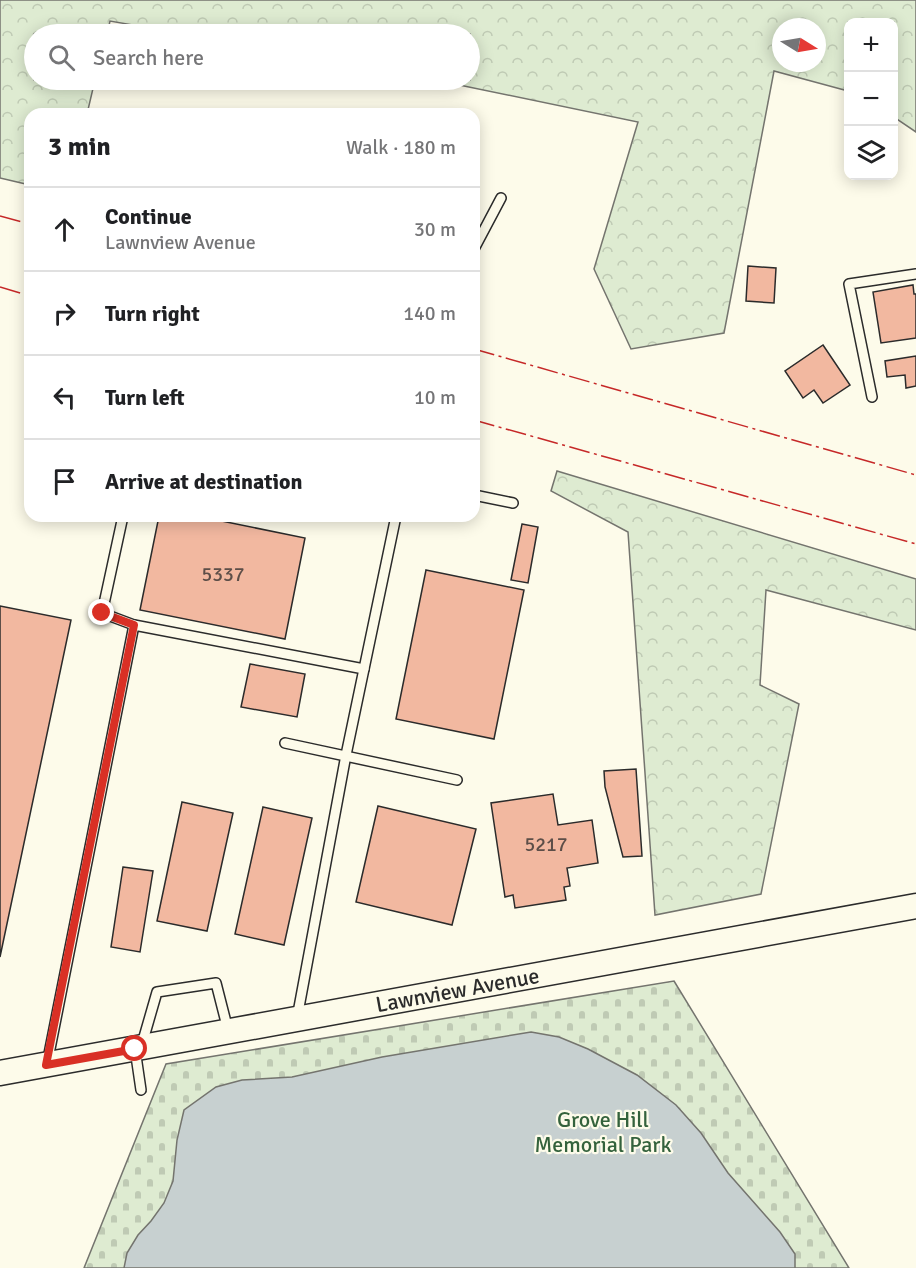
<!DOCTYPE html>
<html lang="en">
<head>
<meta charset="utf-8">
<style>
	body { margin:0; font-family:Signika,sans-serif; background:#f2f2f2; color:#202124 }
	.controls { position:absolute; right:18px; top:18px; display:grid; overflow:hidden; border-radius:12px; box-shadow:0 3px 15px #0003 }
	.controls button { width:54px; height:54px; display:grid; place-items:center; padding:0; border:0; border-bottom:2px solid #e0e0e0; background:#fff; color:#202124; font:30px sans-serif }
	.compass { position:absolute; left:772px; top:18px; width:54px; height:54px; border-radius:50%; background:#fff; box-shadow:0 3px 15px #0003; rotate:101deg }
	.stop { position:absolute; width:18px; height:18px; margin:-14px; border:4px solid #d93025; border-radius:50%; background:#fff }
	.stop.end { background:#d93025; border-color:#fff; box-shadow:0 2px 6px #0008 }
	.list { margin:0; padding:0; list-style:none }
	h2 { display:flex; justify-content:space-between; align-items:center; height:78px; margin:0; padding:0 24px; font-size:26px }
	h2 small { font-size:20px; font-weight:400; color:#757577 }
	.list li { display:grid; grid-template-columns:39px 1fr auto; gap:18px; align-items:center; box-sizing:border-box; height:84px; padding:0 24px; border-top:2px solid #e0e0e0 }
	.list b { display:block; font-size:22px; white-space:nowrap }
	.list p { margin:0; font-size:20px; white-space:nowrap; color:#757577 }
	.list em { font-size:20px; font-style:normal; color:#757577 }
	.icon { flex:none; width:33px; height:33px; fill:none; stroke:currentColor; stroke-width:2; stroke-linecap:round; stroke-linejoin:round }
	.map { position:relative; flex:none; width:916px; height:1268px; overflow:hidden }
	.search { position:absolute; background:#fff; box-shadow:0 3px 15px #0003; left:24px; top:24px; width:456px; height:66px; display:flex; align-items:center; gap:15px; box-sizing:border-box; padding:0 21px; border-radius:33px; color:#757577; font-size:22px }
	.panel { position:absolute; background:#fff; box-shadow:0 3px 15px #0003; left:24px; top:108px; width:456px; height:414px; border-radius:18px }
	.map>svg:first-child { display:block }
	.forest { fill:url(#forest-crowns); stroke:#74746e; stroke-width:1.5; fill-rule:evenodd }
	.cemetery { fill:url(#cemetery-stones); stroke:#74746e; stroke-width:1.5 }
	.water { fill:#c7d0d0; stroke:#74746e; stroke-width:1.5 }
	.building { fill:#f2b8a0; stroke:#2b2b2b; stroke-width:1.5 }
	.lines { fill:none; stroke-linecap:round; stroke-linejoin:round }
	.service-casing { stroke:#2b2b2b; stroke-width:12 }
	.tertiary-casing { stroke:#2b2b2b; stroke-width:27 }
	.service { stroke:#fdfbea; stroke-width:9 }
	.tertiary { stroke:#fdfbea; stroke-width:24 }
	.power { stroke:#c62828; stroke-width:1.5; stroke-dasharray:21 4.5 3 4.5; stroke-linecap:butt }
	.route { stroke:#d93025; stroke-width:8 }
	.labels { text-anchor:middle; stroke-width:4.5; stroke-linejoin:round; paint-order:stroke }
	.number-label { font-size:20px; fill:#5d4e48 }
	.street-label { font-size:22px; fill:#2b2b2b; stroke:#fdfbea }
	.park-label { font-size:22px; fill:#34623c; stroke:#fdfbea }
</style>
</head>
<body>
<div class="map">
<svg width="916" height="1268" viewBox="0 0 916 1268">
	<defs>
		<pattern id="forest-crowns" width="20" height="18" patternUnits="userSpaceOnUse" patternTransform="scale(1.5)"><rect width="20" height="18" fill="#deebd1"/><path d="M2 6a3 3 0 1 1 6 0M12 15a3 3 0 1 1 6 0" fill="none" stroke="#bfcab4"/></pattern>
		<pattern id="cemetery-stones" width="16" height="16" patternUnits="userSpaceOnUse" patternTransform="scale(1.5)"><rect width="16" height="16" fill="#deebd1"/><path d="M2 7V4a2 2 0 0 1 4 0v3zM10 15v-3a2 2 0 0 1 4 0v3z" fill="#bfcab4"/></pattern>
	</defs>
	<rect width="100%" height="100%" fill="#fdfbea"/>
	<g class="forest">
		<path d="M0 0H916V132L894 117V22H848V91L774 71 724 333 631 349 594 269 638 122 435 80H470V34H185L110 21 107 34H34V80H95L87 114H30V185L0 178ZM781 27H817V63H781Z"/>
		<path d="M557 471 916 579V630L766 590 760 685 799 704 761 894 655 915 628 532 551 491Z"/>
	</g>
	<path class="cemetery" d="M674 981 849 1268H84L166 1064Z"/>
	<path class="water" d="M531 1032 559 1037 588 1049 637 1075 676 1105 701 1133 728 1173 780 1232 795 1254V1268H124L127 1253 138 1235 151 1221 164 1203 173 1181 177 1140 184 1110 216 1087 242 1080 292 1077 382 1057Z"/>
	<g class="building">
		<path d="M748 266 776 268 774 303 746 301Z"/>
		<path d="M913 285 914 294H916V338L881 343 873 292Z"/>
		<path d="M823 345 850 385 823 403 814 390 803 398 785 371Z"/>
		<path d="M916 356V386L906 388 905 375 887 377 885 361Z"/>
		<path d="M159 516H197L305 538 285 639 140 610Z"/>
		<path d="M522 524 538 527 528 583 511 580Z"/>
		<path d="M426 570 524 590 494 739 396 719Z"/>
		<path d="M0 606 71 620 0 957Z"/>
		<path d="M250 664 305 674 297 717 241 707Z"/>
		<path d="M636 769 642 856 623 857 605 787 604 771Z"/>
		<path d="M553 794 558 825 592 820 598 863 567 868 570 886 564 887 566 900 515 908 513 895 505 897 491 803Z"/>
		<path d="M182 802 233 813 207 931 157 921Z"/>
		<path d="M378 806 476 829 452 925 356 902Z"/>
		<path d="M263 807 312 818 284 945 235 934Z"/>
		<path d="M123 867 153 871 140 952 111 947Z"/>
	</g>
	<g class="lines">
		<g class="service-casing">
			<g id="service">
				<path d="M474 249 501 198"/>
				<path d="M872 397 849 284 916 274"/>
				<path d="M474 495 513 503"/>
				<path d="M123 516 102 613 134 625"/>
				<path d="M285 743 457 780"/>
				<path d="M297 1018 346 755 396 516"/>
				<path d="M142 1044 157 992 216 983 228 1030"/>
				<path d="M135 1049 141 1090"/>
				<path d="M47 1064 134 625 364 669"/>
			</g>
		</g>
		<g class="tertiary-casing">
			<g id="tertiary">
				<path id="s1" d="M0 1073 916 906"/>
			</g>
		</g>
		<use href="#service" class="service"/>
		<use href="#tertiary" class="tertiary"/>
		<g class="power">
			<path d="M0 216 30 224"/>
			<path d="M0 287 30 296"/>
			<path d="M474 349 916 475"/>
			<path d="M474 420 916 544"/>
		</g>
	</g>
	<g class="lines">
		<path class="route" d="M102 613 134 625 46 1065 135 1049"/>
	</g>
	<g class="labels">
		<g class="number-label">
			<text x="223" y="581">5337</text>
			<text x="546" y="851">5217</text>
		</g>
		<g class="street-label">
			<text dy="8" stroke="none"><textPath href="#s1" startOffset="465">Lawnview Avenue</textPath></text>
		</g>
		<g class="park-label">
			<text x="603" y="1127">Grove Hill<tspan x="603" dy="25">Memorial Park</tspan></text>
		</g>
	</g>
</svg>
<div class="controls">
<button>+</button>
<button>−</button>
<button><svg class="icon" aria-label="layers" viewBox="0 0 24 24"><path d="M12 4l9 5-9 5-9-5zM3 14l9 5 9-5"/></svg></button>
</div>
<svg class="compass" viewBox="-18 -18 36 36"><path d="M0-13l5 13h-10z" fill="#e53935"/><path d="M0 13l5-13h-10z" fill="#757577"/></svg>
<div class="stop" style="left:135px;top:1049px"></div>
<div class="stop end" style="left:102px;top:613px"></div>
<div class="search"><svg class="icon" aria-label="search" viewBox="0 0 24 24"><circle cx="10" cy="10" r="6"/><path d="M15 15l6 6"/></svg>Search here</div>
<section class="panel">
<h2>3 min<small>Walk · 180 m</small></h2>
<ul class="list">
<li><svg class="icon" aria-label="ahead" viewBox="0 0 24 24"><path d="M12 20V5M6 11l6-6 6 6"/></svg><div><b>Continue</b><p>Lawnview Avenue</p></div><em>30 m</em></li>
<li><svg class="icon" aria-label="right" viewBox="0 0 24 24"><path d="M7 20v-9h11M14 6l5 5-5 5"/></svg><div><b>Turn right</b></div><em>140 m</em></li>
<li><svg class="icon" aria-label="left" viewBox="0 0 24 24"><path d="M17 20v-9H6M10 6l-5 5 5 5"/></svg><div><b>Turn left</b></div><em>10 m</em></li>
<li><svg class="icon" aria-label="arrive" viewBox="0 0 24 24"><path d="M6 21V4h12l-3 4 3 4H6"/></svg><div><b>Arrive at destination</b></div></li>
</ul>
</section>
</div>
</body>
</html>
